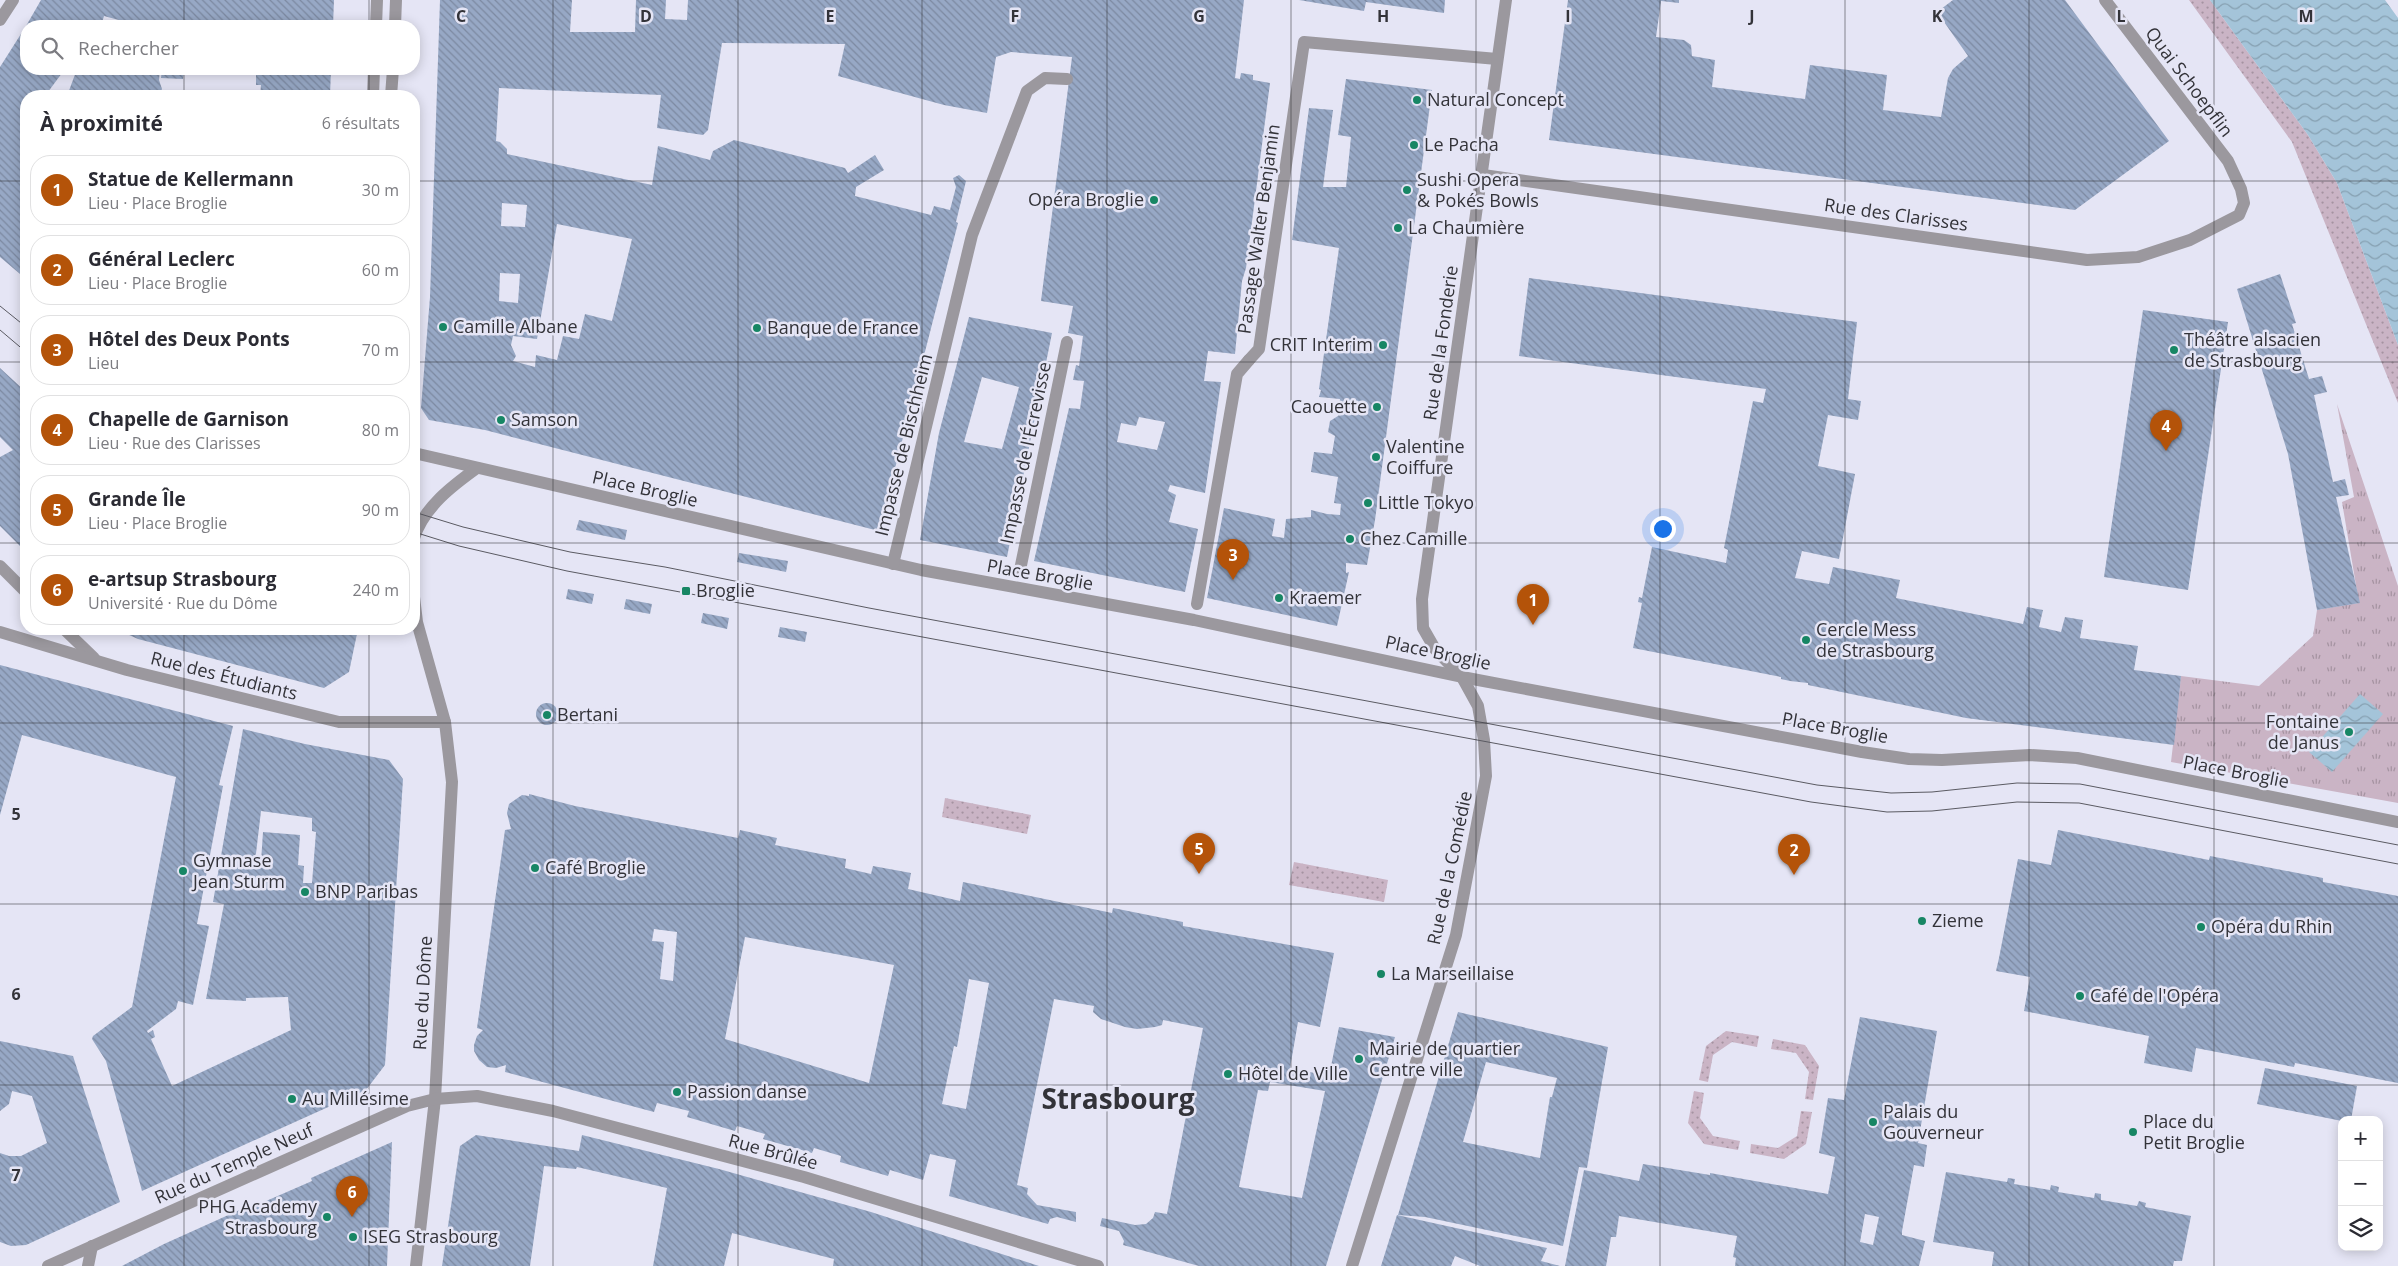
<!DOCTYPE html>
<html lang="fr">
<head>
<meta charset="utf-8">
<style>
	body { margin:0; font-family:"Open Sans",sans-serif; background:#f7f7f7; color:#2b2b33 }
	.controls { position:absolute; right:15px; bottom:15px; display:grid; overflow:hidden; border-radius:10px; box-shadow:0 2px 12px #0003 }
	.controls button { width:45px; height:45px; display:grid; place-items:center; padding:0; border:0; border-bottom:1px solid #e1e1e2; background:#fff; color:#2b2b33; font:25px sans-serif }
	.you { position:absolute; left:1662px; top:528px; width:18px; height:18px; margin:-12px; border:4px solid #fff; border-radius:50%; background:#1a73e8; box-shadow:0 0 0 8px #1a73e833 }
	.badge { display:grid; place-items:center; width:32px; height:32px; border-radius:50%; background:#b45309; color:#fff; font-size:16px; font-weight:700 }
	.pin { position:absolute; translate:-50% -41px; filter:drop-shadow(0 1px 2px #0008) }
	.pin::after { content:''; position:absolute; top:26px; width:18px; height:15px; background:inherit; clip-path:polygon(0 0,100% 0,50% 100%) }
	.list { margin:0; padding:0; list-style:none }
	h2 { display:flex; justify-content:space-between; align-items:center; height:65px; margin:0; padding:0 20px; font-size:21px }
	h2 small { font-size:16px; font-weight:400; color:#7c7c81 }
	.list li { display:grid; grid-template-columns:32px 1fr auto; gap:15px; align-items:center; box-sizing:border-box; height:70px; margin:0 10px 10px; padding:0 10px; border:1px solid #e1e1e2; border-radius:20px }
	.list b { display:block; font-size:19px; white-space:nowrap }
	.list p { margin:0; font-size:16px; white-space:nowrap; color:#7c7c81 }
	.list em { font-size:16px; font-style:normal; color:#7c7c81 }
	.icon { flex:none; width:28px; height:28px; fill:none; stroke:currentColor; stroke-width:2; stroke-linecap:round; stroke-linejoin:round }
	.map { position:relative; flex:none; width:2398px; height:1266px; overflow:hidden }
	.search { position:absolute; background:#fff; box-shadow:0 2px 12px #0003; left:20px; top:20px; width:400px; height:55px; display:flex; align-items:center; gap:12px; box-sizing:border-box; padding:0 18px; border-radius:20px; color:#7c7c81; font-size:19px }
	.panel { position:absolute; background:#fff; box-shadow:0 2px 12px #0003; left:20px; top:90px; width:400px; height:545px; border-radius:20px }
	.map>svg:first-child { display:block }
	.grass { fill:url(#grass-dots) }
	.park { fill:url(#park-tufts) }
	.water { fill:url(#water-waves) }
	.building { fill:url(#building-back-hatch); fill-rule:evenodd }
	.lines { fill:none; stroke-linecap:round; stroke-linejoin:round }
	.service { stroke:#9b989e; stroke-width:12 }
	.pedestrian { stroke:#9b989e; stroke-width:12 }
	.minor { stroke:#9b989e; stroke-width:12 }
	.tram { stroke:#5a5a62; stroke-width:1 }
	.grid { fill:none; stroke:#333339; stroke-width:1; stroke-opacity:0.55 }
	.poi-dot { fill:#178664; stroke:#e5e5f5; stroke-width:2 }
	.labels { text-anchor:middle; stroke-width:5; stroke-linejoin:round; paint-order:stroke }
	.street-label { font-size:18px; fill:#333339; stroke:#e5e5f5 }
	.poi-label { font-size:18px; fill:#333339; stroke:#e5e5f5; text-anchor:start }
	.town-label { font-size:28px; font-weight:bold; fill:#333339; stroke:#e5e5f5 }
	.grid-label { font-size:16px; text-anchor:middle; font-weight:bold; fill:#333339; stroke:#e5e5f5; stroke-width:5; stroke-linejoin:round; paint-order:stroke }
</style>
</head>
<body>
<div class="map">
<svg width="2398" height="1266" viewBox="0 0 2398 1266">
	<defs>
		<pattern id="grass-dots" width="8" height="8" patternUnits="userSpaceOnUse" patternTransform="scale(1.25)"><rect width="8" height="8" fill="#cab4c5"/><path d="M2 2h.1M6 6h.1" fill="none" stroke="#a593a1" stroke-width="1.8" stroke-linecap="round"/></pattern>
		<pattern id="park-tufts" width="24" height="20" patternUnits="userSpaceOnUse" patternTransform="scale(1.25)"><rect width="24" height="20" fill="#cab4c5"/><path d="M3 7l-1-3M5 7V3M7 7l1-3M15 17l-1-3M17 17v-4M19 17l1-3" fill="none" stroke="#a593a1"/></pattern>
		<pattern id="water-waves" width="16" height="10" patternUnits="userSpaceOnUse" patternTransform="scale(1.25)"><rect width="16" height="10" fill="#a4c4d9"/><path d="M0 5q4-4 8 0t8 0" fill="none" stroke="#86a0b1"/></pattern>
		<pattern id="building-back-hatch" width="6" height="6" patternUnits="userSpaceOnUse" patternTransform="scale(1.25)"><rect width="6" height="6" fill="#97a8c5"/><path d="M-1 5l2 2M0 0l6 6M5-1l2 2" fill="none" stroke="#7c89a1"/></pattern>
	</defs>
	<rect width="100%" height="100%" fill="#e5e5f5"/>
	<g class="grass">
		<path d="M2189 0H2210L2308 135 2337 183 2398 345V403L2292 142Z"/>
		<path d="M945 798 1031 815 1027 834 942 817Z"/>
		<path d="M1294 862 1388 880 1384 902 1289 885Z"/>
		<path d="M1726 1031 1759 1036 1757 1047 1732 1042 1713 1055 1708 1082 1699 1080 1706 1046Z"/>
		<path d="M1773 1039 1805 1045 1819 1066 1813 1100 1805 1099 1809 1072 1796 1053 1771 1049Z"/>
		<path d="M1694 1091 1704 1093 1700 1118 1713 1136 1740 1141 1738 1150 1704 1144 1688 1123Z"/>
		<path d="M1801 1111 1812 1112 1806 1144 1784 1159 1750 1153 1751 1144 1778 1148 1797 1136Z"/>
	</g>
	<path class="park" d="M2337 404 2398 586V803L2171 762 2181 676 2259 686 2313 636 2317 610 2359 603 2342 502 2354 497Z"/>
	<g class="water">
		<path d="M2210 0H2385L2398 18V345L2337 183 2308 135Z"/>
		<path d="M2360 694 2383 714 2332 772 2309 752Z"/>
	</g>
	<g class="building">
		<path d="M41 0H334L333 26H125L126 22 104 16 101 26H26Z"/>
		<path d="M440 0H572L570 32H635L636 0H666L665 19 687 20 688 0H1244L1235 78 1240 79 1241 73 1253 75V80L1270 83 1246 268 1242 281 1235 354 1208 351 1204 381 1221 382 1205 493 1170 485 1168 491 1176 495 1169 522 1198 529 1185 592 1034 561 1069 408 1080 409 1084 381 1073 380 1076 365 1079 366 1083 336 1068 333 1073 306 1041 301 1072 57 1011 52 996 57 987 113 944 105 838 76 845 44 722 43 708 130 703 135 657 128 661 95 499 88 496 141 500 142 507 149V154L652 185 658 146 710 160 713 151 734 140 845 168 848 173 875 155 884 170 856 187 855 196 931 215 934 206 950 210 956 187 953 178 959 175 966 181 956 222 958 223 879 531 485 430 429 420 421 408 430 297ZM502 203 527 205 525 227 501 226ZM557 224 632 239 612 321 585 314 579 339 563 336 557 360 536 355 535 367 513 361 516 356 511 345 513 336 537 339ZM500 273 520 274 518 303 499 301ZM1139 417 1165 422 1157 450 1117 442 1121 423 1136 426Z"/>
		<path d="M1299 0H1445L1444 13 1366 2 1364 11Z"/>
		<path d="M1568 0H1679V3L1661 1 1656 37 1684 40 1691 45 1692 56 1715 60 1712 87 1805 99 1810 65 1887 75 1883 110 1941 117 1948 78 1953 69 1968 56 1937 12 1953 0H2065L2169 141 2075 210 1549 140Z"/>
		<path d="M26 26V69H65L45 96H26V279L0 257V67Z"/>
		<path d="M77 69H160L159 80 162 89 159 96H67Z"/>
		<path d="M162 69H184L183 79 161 78Z"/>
		<path d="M256 69H331L330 96H260L261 85H256Z"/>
		<path d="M1346 79 1432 90 1375 520 1367 565 1346 563V573L1349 572 1337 626 1207 598 1224 508 1275 519 1272 536 1284 538 1286 519 1311 517V510L1327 514 1340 515 1341 504 1334 503 1338 477 1311 472 1314 452 1332 454 1335 436 1328 432 1330 421 1338 416 1340 399 1319 397 1321 390 1319 389 1339 248 1292 240 1309 108 1333 110 1323 187H1346L1351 137 1338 135Z"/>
		<path d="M2280 274 2296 323 2292 324 2309 379 2322 376 2327 392 2314 395 2333 482 2345 479 2349 495 2336 497 2360 603 2317 610 2288 454 2237 289Z"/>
		<path d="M1529 278 1857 322 1848 399 1861 401 1858 420 1828 415 1818 466 1855 474 1839 559 1802 551 1795 578 1829 584 1833 567 1900 580 1896 598 2023 624 2027 607 2043 610 2039 627 2061 632 2065 617 2083 620 2080 638 2138 646 2134 670 2181 676 2174 745 1966 718 1808 685V683L1790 681 1781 679V677L1633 648 1642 603 1638 602 1639 597 1642 598 1652 547 1726 563 1728 550 1724 548 1753 401 1763 403 1766 389 1519 356Z"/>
		<path d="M2143 310 2228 322 2188 590 2104 577Z"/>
		<path d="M969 317 1052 333 1007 557 920 540 939 433ZM982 377 1019 387 1002 449 964 442Z"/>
		<path d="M0 368 26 392V552L0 526V457L13 450 0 437Z"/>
		<path d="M579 520 627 530 625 540 576 530Z"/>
		<path d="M739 553 788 561 786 572 737 562Z"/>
		<path d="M568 589 594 594 592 604 566 599Z"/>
		<path d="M626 599 652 604 650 614 624 609Z"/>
		<path d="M703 613 729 618 727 629 701 623Z"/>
		<path d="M780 627 807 632 805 642 778 637Z"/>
		<path d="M116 629H358L349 672 324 688 138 639Z"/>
		<path d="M0 665 233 726 219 785 223 786 197 924 209 926 193 1005 178 1001 176 1009 147 1031 148 1033 153 1030 155 1037 151 1039 172 1086 291 1030 288 997 246 998V1001L206 999 224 904 213 902 243 729 305 744 389 760 403 779 385 1065 366 1090 142 1191 106 1061 92 1039 93 1036 132 1007 176 777 22 735 0 815ZM261 811 312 818V831L316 832 312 883H303L304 866 298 865 300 835 263 832 261 862H255Z"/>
		<circle cx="547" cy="714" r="11"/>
		<path d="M529 794 575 806 738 838 740 830 777 838 775 845 846 859 845 868 871 874 873 866 911 873 908 889 960 901 963 882 1112 913 1113 908 1183 922V926L1334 953 1320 1027 1298 1022 1290 1068 1329 1076 1339 1027 1395 1037 1326 1266H1199L1123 1245 1124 1241 1119 1231 1100 1226 1102 1218 1135 1225 1146 1224 1153 1218 1155 1212 1167 1214 1203 1028 1163 1020 1162 1025 1155 1027 1137 1029 1125 1027 1101 1019 1093 1012 1094 1006 1054 999 1017 1185 1028 1188 1027 1194 1037 1205 1076 1212V1222L1057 1217 1050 1219 1048 1224 949 1196 956 1160 930 1154 923 1180 890 1170 888 1176 840 1162 841 1156 814 1148 812 1153 763 1139 765 1134 737 1126 735 1131 687 1117 689 1111 657 1103 654 1112 505 1072 506 1065 496 1068 487 1067 479 1060 474 1051V1045L477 1036 483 1030 477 1028 505 830 511 829 507 813 509 804 522 795 529 796ZM654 929 677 932 673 981 660 979 664 942 652 941ZM745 937 894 965 869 1083 725 1039ZM969 979 989 983 966 1109 942 1104 954 1046 957 1047ZM1270 1082 1325 1091 1302 1198 1239 1187 1258 1090 1268 1091Z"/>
		<path d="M2058 830 2209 860 2210 856 2323 878V882L2398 896V1083L2295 1063 2294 1067 2196 1048 2192 1072 2144 1063 2149 1036 2024 1011 2030 977 1996 971 1999 958 2018 859 2051 865Z"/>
		<path d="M1458 1012 1608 1047 1587 1168 1579 1167 1563 1246 1425 1217 1398 1215ZM1486 1062 1557 1078 1552 1097H1550L1540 1158 1463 1142Z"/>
		<path d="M1860 1017 1937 1031 1918 1143 1927 1145 1924 1167 1914 1165 1902 1231V1235L1925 1241 1919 1266H1735L1736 1258 1733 1257 1737 1236 1619 1216 1616 1237H1611L1606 1266H1565L1584 1170 1639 1181 1643 1164 1710 1175V1173L1828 1194 1835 1157 1819 1153 1828 1098 1844 1100ZM1865 1214 1879 1217 1873 1245 1860 1242Z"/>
		<path d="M0 1041 73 1056 120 1202 26 1245 11 1246 0 1242V1153L9 1156H21L47 1143 32 1096 12 1091 9 1104 0 1111Z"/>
		<path d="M2265 1068 2357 1086 2351 1120 2342 1121 2257 1104Z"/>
		<path d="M476 1135 579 1151 582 1135 719 1169 871 1212 1039 1266H833L834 1259 732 1233 724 1266H653L667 1188 577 1167 576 1169 544 1166 530 1266H442L460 1146Z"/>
		<path d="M392 1142 387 1266H122L164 1244 255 1203 257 1205 312 1181 311 1178Z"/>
		<path d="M1946 1172 2007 1182 2008 1178 2015 1179 2014 1184 2050 1190 2051 1185 2059 1187 2058 1192 2094 1198 2095 1193 2101 1194V1200L2137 1206 2139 1201 2146 1203 2145 1207 2191 1216 2182 1261H2174L2173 1266H1992L1994 1252 1933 1242Z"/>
		<path d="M1397 1215 1547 1248 1541 1261 1560 1266H1480L1455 1256 1451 1266H1381Z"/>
	</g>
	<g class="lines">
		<g class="service">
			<path d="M376 26 377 0"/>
			<path d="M373 96 374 69"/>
		</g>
		<g class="pedestrian">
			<path d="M1020 570 1067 342"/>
			<path d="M1197 604 1237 374 1249 360"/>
			<path d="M88 1266 92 1246"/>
			<path d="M416 1266 435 1099"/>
		</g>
		<g class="minor">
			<path d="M0 20 13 0"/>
			<path d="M395 26 396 0"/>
			<path d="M391 96 393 69"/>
			<path d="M1483 175 2087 260 2138 257 2190 240 2239 215 2244 203 2241 189 2228 161 2105 0"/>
			<path d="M1249 360 1259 349 1304 42 1497 59"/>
			<path d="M414 453 921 570 1194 620 1462 677 1862 752 1909 759 1942 760 2030 755 2077 758 2398 822"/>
			<path d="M414 538C424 507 452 486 477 468"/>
			<path d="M893 564 972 235 1027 91 1045 78 1067 79"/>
			<path d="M0 566 26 592"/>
			<path d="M414 597 417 622 445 722 452 782 435 1099"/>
			<path d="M64 629 94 658"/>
			<path d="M0 632 127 670 339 722H445"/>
			<path d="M48 1266 407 1106 435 1099 477 1096 553 1111 804 1177 1098 1266"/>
			<path d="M1352 1266 1456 935 1486 776 1484 740 1478 706 1462 677 1435 649 1423 628 1422 599 1506 0"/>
		</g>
		<g class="tram">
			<path d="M0 306 26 327"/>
			<path d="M0 330 26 352"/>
			<path d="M414 512 463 527 570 552 665 567 869 608 1817 785 1891 793 1932 792 2017 783 2080 784 2398 845"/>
			<path d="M414 532 459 546 567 571 1811 802 1887 812 1932 811 2017 802 2079 803 2398 864"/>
		</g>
	</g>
	<path class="grid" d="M184 0V26M369 0V26M553 0V1266M738 0V1266M922 0V1266M1107 0V1266M1291 0V1266M1476 0V1266M1660 0V1266M1845 0V1266M2029 0V1266M2214 0V1266M184 69V96M369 69V96M0 181H26M414 181H2398M0 362H26M414 362H2398M0 543H26M414 543H2398M184 629V1266M369 629V1266M0 723H2398M0 904H2398M0 1085H2398"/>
	<g class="poi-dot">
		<circle cx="1417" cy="100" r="5"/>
		<circle cx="1414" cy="145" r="5"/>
		<circle cx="1407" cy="190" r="5"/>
		<circle cx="1154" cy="200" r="5"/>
		<circle cx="1398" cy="228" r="5"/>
		<circle cx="443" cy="327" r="5"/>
		<circle cx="757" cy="328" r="5"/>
		<circle cx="1383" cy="345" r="5"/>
		<circle cx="2174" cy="350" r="5"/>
		<circle cx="1377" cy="407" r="5"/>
		<circle cx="501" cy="420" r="5"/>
		<circle cx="1376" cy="457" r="5"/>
		<circle cx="1368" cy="503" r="5"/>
		<circle cx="1350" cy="539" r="5"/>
		<rect x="681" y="586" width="10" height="10" rx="2.5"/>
		<circle cx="1279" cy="598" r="5"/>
		<circle cx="1806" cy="640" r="5"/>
		<circle cx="547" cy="715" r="5"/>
		<circle cx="2349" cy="732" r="5"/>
		<circle cx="535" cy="868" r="5"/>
		<circle cx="183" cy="871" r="5"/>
		<circle cx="305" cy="892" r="5"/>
		<circle cx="1922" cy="921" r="5"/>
		<circle cx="2201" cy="927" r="5"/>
		<circle cx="1381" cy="974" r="5"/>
		<circle cx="2080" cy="996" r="5"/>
		<circle cx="1359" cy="1059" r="5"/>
		<circle cx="1228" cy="1074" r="5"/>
		<circle cx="677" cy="1092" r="5"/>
		<circle cx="292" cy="1099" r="5"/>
		<circle cx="1873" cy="1122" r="5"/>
		<circle cx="2133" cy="1132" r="5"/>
		<circle cx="327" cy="1217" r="5"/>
		<circle cx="353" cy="1237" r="5"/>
	</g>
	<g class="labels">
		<g class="street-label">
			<text transform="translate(2189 82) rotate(53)" y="6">Quai Schoepflin</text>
			<text transform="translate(1896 215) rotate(8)" y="6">Rue des Clarisses</text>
			<text transform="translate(1259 229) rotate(-82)" y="6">Passage Walter Benjamin</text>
			<text transform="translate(1441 343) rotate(-82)" y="6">Rue de la Fonderie</text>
			<text transform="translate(904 445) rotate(-76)" y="6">Impasse de Bischheim</text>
			<text transform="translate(1026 453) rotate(-78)" y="6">Impasse de l'Écrevisse</text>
			<text transform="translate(645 489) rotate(13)" y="6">Place Broglie</text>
			<text transform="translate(1040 575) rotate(10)" y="6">Place Broglie</text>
			<text transform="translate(1438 653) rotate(12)" y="6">Place Broglie</text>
			<text transform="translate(224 676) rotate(14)" y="6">Rue des Étudiants</text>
			<text transform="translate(1835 728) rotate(10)" y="6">Place Broglie</text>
			<text transform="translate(2236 772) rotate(11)" y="6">Place Broglie</text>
			<text transform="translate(1450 868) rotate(-78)" y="6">Rue de la Comédie</text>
			<text transform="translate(423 993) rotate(-87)" y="6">Rue du Dôme</text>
			<text transform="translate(773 1152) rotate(15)" y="6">Rue Brûlée</text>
			<text transform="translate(234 1164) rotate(-24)" y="6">Rue du Temple Neuf</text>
		</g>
		<g class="poi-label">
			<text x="1427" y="106">Natural Concept</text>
			<text x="1424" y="151">Le Pacha</text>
			<text x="1417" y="186">Sushi Opera<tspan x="1417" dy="21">&amp; Pokés Bowls</tspan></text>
			<text x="1144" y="206" text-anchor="end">Opéra Broglie</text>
			<text x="1408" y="234">La Chaumière</text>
			<text x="453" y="333">Camille Albane</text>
			<text x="767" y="334">Banque de France</text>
			<text x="2184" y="346">Théâtre alsacien<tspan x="2184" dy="21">de Strasbourg</tspan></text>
			<text x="1373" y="351" text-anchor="end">CRIT Interim</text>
			<text x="1367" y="413" text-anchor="end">Caouette</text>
			<text x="511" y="426">Samson</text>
			<text x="1386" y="453">Valentine<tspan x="1386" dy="21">Coiffure</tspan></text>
			<text x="1378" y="509">Little Tokyo</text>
			<text x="1360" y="545">Chez Camille</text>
			<text x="696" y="597">Broglie</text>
			<text x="1289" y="604">Kraemer</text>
			<text x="1816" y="636">Cercle Mess<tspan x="1816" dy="21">de Strasbourg</tspan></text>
			<text x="557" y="721">Bertani</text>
			<text x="2339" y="728" text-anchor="end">Fontaine<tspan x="2339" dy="21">de Janus</tspan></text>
			<text x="193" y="867">Gymnase<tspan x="193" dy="21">Jean Sturm</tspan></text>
			<text x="545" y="874">Café Broglie</text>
			<text x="315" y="898">BNP Paribas</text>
			<text x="1932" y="927">Zieme</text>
			<text x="2211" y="933">Opéra du Rhin</text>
			<text x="1391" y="980">La Marseillaise</text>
			<text x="2090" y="1002">Café de l'Opéra</text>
			<text x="1369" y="1055">Mairie de quartier<tspan x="1369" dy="21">Centre ville</tspan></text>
			<text x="1238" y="1080">Hôtel de Ville</text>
			<text x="687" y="1098">Passion danse</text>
			<text x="302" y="1105">Au Millésime</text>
			<text x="1883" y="1118">Palais du<tspan x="1883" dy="21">Gouverneur</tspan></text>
			<text x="2143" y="1128">Place du<tspan x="2143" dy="21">Petit Broglie</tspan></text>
			<text x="317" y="1213" text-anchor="end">PHG Academy<tspan x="317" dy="21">Strasbourg</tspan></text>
			<text x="363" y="1243">ISEG Strasbourg</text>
		</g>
		<g class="town-label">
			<text x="1118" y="1109">Strasbourg</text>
		</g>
	</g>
	<g class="grid-label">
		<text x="461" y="22">C</text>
		<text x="646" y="22">D</text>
		<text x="830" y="22">E</text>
		<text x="1015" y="22">F</text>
		<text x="1199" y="22">G</text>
		<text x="1383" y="22">H</text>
		<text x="1568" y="22">I</text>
		<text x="1752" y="22">J</text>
		<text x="1937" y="22">K</text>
		<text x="2121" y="22">L</text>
		<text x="2306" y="22">M</text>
		<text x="16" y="820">5</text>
		<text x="16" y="1000">6</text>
		<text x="16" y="1181">7</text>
	</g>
</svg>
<div class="controls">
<button>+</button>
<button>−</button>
<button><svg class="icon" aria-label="layers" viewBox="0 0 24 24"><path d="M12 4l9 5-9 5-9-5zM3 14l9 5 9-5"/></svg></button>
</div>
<div class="you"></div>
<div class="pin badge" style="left:1533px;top:625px">1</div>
<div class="pin badge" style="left:1794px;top:875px">2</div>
<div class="pin badge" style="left:1233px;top:580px">3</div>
<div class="pin badge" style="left:2166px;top:451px">4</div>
<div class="pin badge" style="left:1199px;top:874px">5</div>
<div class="pin badge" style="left:352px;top:1217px">6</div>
<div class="search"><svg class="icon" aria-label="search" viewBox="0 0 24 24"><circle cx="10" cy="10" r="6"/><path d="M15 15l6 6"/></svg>Rechercher</div>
<section class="panel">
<h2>À proximité<small>6 résultats</small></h2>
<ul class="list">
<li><span class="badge">1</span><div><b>Statue de Kellermann</b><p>Lieu · Place Broglie</p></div><em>30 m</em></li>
<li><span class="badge">2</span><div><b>Général Leclerc</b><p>Lieu · Place Broglie</p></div><em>60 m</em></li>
<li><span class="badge">3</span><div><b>Hôtel des Deux Ponts</b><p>Lieu</p></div><em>70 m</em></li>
<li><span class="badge">4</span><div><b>Chapelle de Garnison</b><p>Lieu · Rue des Clarisses</p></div><em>80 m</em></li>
<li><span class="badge">5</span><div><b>Grande Île</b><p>Lieu · Place Broglie</p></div><em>90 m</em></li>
<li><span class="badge">6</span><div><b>e-artsup Strasbourg</b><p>Université · Rue du Dôme</p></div><em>240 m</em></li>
</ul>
</section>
</div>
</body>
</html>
